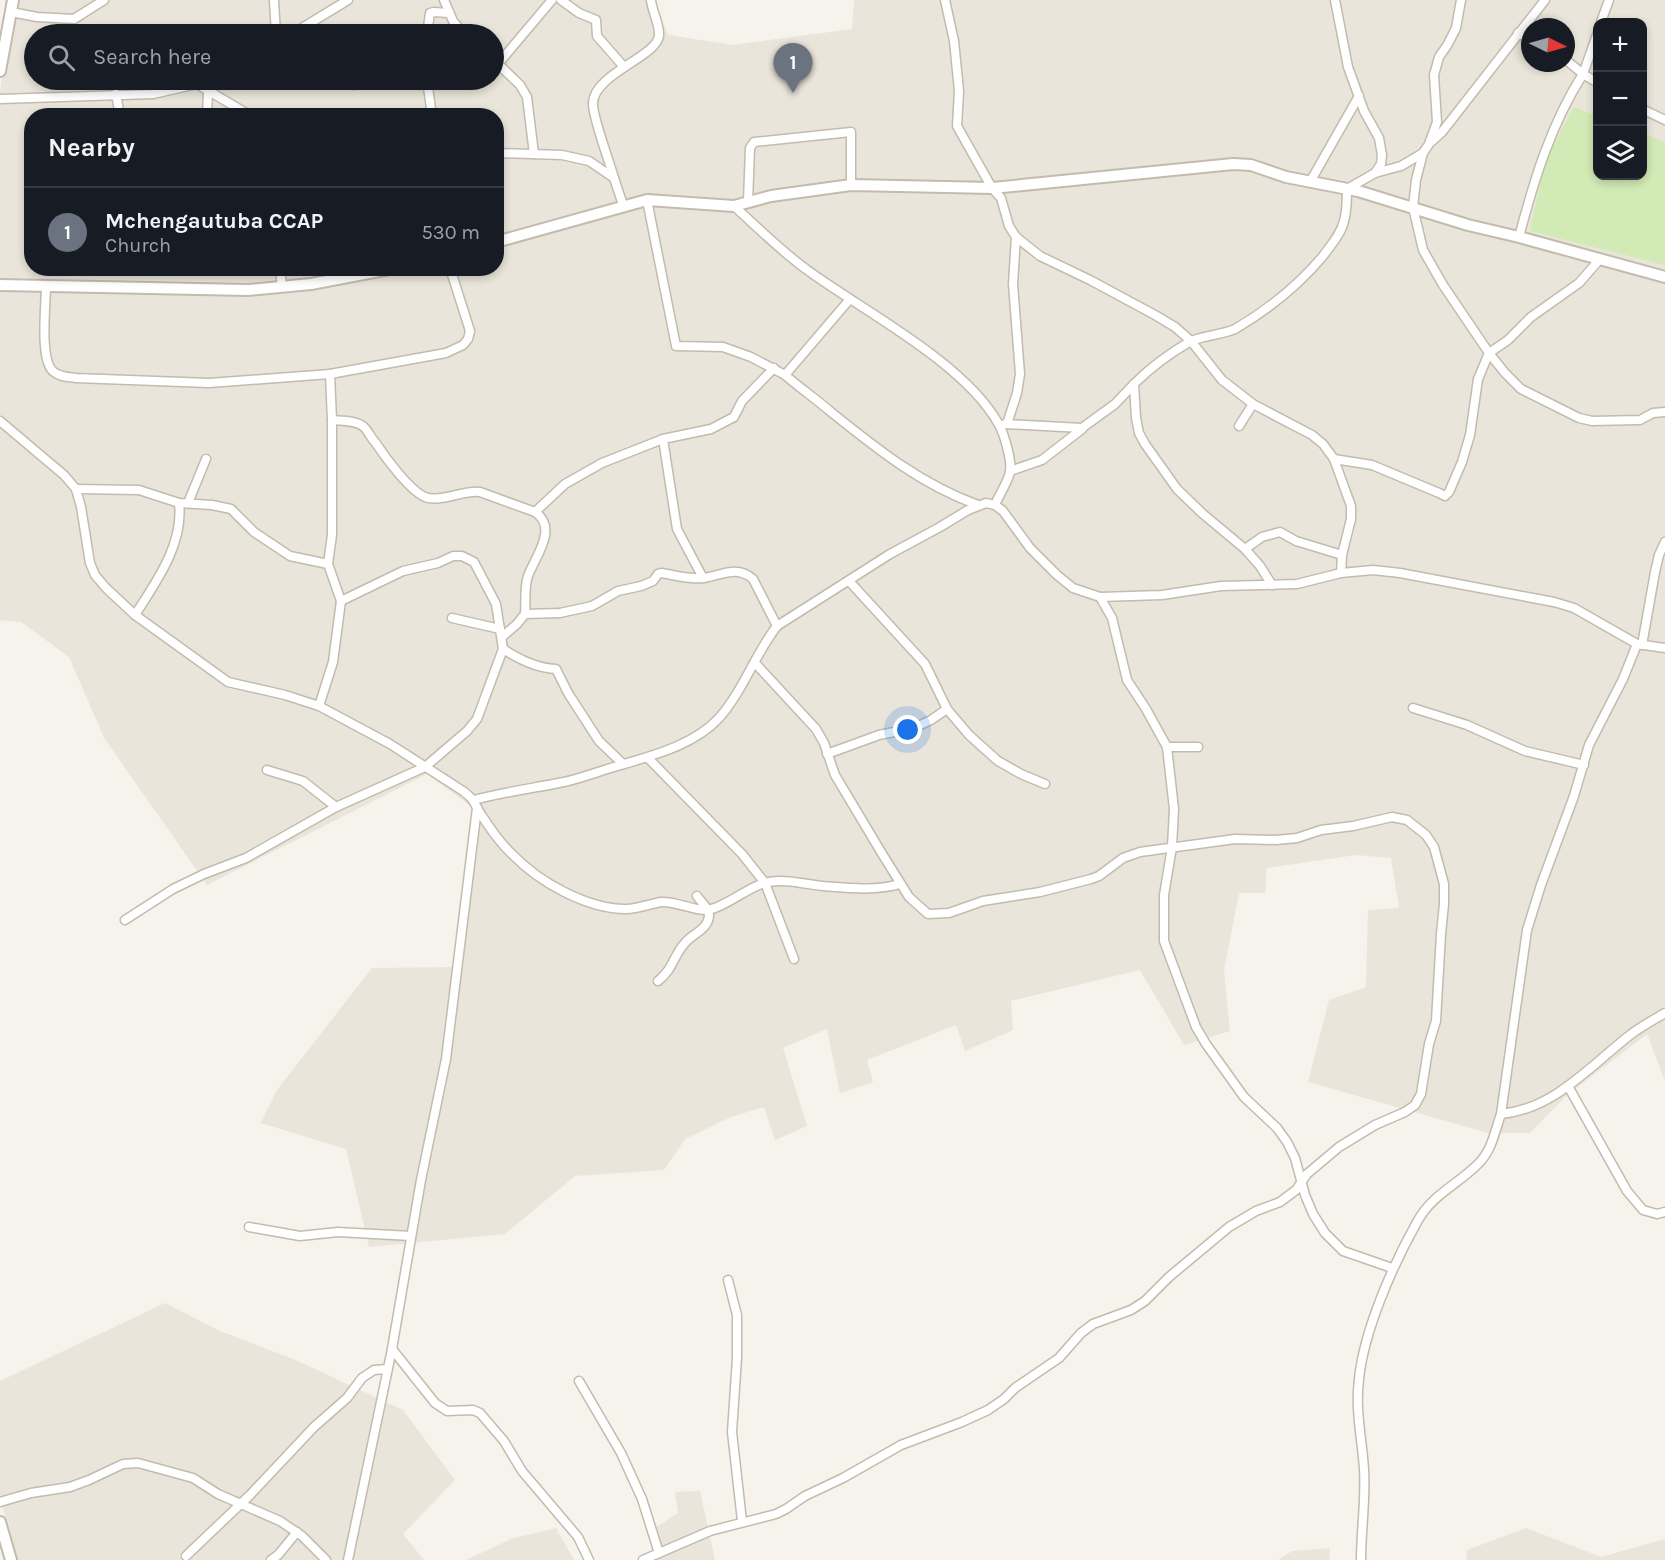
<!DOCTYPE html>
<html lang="en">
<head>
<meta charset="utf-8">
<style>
	body { margin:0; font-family:Karla,sans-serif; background:#20242c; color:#f1f3f6 }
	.controls { position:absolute; right:18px; top:18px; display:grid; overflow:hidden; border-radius:12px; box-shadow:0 3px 9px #0003 }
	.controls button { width:54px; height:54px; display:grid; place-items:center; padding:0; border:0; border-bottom:2px solid #363941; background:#171b24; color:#f1f3f6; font:30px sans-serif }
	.compass { position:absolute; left:1521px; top:18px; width:54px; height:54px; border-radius:50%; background:#171b24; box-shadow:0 3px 9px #0003; rotate:95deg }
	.you { position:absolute; left:908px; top:730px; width:21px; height:21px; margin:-15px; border:4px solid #fff; border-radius:50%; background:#1a73e8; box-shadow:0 0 0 9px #1a73e833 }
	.badge { display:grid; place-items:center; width:39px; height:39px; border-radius:50%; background:#d93025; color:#fff; font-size:20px; font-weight:700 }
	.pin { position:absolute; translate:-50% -50px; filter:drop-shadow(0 2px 3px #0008) }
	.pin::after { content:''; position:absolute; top:32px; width:21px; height:18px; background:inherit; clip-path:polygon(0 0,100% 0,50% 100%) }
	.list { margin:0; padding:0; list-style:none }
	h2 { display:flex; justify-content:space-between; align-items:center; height:78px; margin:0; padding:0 24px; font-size:26px }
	h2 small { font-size:20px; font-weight:400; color:#9ea1a6 }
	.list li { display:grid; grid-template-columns:39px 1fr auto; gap:18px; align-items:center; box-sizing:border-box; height:90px; padding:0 24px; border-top:2px solid #363941 }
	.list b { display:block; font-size:22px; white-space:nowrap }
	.list p { margin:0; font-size:20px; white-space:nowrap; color:#9ea1a6 }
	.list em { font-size:20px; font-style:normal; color:#9ea1a6 }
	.icon { flex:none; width:33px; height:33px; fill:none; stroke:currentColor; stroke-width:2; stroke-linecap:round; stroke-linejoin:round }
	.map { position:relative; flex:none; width:1665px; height:1560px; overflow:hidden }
	.search { position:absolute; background:#171b24; box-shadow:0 3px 9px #0003; left:24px; top:24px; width:480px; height:66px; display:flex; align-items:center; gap:15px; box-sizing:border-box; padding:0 21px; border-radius:33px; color:#9ea1a6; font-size:22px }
	.panel { position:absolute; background:#171b24; box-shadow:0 3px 9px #0003; left:24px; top:108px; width:480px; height:168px; border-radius:24px }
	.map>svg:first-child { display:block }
	.residential { fill:#eae5da; fill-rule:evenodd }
	.green { fill:#d2eab5 }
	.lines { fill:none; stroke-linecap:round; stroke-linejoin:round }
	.minor-casing { stroke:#c2bbae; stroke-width:11 }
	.tertiary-casing { stroke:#c2bbae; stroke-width:14 }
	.minor { stroke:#fff; stroke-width:8 }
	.tertiary { stroke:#fff; stroke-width:10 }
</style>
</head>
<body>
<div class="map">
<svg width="1665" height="1560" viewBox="0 0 1665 1560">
	<rect width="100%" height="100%" fill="#f6f3ec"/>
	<g class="residential">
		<path d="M12 0H655L668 35 733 45 852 29 854 0H1665V1081L1647 1034 1565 1097 1530 1133H1488L1308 1082 1329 1000 1366 987 1368 910 1399 908 1391 858 1356 855 1267 868 1265 893H1239L1224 970 1230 1031 1184 1045 1140 970 1011 1001 1013 1030 965 1051 956 1025 867 1060 873 1082 840 1093 827 1029 783 1048 807 1126 775 1140 764 1107 731 1117 685 1139 664 1170 575 1176 505 1234 369 1247 346 1149 261 1123 277 1090 372 968 454 967 476 810 427 774 207 885 104 738 69 657 21 622 0 620V93ZM1598 22H1642V176H1598ZM1530 27H1566V63H1530ZM34 34H494V80H34ZM32 116H496V268H32Z"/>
		<path d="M165 1303 220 1331 298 1361 403 1410 455 1480 403 1534 424 1560H18L2 1506 0 1494V1381Z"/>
		<path d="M700 1491 715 1560H641L663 1550 655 1528 678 1513 675 1492Z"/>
		<path d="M556 1528 574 1560H466L511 1539Z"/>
		<path d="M1526 1528 1601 1557 1665 1539V1560H1466L1467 1550Z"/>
		<path d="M1330 1548 1329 1560H1278L1292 1551Z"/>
	</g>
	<path class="green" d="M1574 107 1597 116 1598 176H1642L1643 133 1665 142V265L1530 231 1545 161Z"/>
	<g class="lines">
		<g class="minor-casing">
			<g id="minor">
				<path d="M274 0 276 34"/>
				<path d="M444 0 453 21 464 34"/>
				<path d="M561 0 579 13 596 20 597 36 624 67"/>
				<path d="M945 0 954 41 959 91 957 126 992 188 1001 198 1009 226 1016 237 1040 256 1090 280 1155 315 1175 327 1191 341C1206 335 1221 335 1235 329 1269 309 1298 286 1323 256 1331 245 1341 234 1344 221 1347 211 1347 199 1347 189L1375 173 1381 164 1382 155 1379 138 1364 111 1348 67 1335 0"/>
				<path d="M11 12 37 17 74 19 104 0"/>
				<path d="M1601 22 1609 0"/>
				<path d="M1518 33 1530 39"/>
				<path d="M292 34 348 0"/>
				<path d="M427 34 430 13 434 12 448 13"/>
				<path d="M494 60 520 85 527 97 534 154"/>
				<path d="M1566 60 1583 74 1598 32"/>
				<path d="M498 64 552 0"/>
				<path d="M351 80 354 85"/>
				<path d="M427 80 432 116"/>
				<path d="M197 84 251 116"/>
				<path d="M116 94 120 116"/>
				<path d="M0 99 153 94 197 84 205 80"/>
				<path d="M1642 109 1665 120"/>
				<path d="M207 116 208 92"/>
				<path d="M1431 142 1442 132 1545 0"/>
				<path d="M496 153 562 155 589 161 614 178 623 205"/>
				<path d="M1423 153 1416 180 1413 207 1423 250 1443 285 1489 353 1505 373 1521 389 1579 418 1592 421 1640 420 1653 413 1665 412"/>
				<path d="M1375 173 1401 166 1423 153 1429 144 1437 122 1434 75 1439 57 1448 44 1456 28 1461 0"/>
				<path d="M614 178C610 163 592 116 593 103 594 74 656 57 659 36 660 25 652 11 651 0"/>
				<path d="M1310 182 1359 96"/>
				<path d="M647 200 676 346 723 347 751 357 785 375C800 388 816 399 831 412 877 449 922 485 978 505"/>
				<path d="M748 202 750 148 754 142 851 132V185"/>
				<path d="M734 206C759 229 783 253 810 272 867 313 964 363 998 423 1004 433 1012 460 1010 472 1008 482 999 495 995 505"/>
				<path d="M1519 237C1534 180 1551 124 1583 74L1598 83"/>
				<path d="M280 268 282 287"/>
				<path d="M46 286C46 304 39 362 54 372 60 377 68 377 76 378L209 383 330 374 446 353 463 345 468 339 470 331 450 268"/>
				<path d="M785 375 850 299"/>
				<path d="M332 420C342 421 356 420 364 427 368 431 371 438 375 442 385 457 409 490 425 497 439 503 464 490 480 492L535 512 565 484 602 463 663 439 711 429 734 417 742 401 774 368"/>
				<path d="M0 421 64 475 76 489 81 507 90 563 95 575 106 588 135 615 228 682 285 695 319 706 390 744 463 791C477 802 473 803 482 816 491 830 500 843 513 855 539 882 587 909 626 909 638 909 649 904 661 902 676 901 691 910 706 910 722 909 747 888 764 883 783 878 804 884 823 886 848 888 876 891 900 884"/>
				<path d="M1005 424 1082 428 1115 404 1134 384"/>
				<path d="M1007 424 1017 393 1020 374 1013 284 1016 237"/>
				<path d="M1239 426 1253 404"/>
				<path d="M663 439 677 529 703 578"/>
				<path d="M1334 459 1372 465 1439 493 1445 496 1449 492 1462 462 1470 435 1478 379 1489 353 1508 340 1531 317 1579 283 1600 259"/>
				<path d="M1010 471 1042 460 1082 429"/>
				<path d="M76 489 139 490 179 503 212 505 231 509 254 532 290 556 328 564"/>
				<path d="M188 503 206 459"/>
				<path d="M1245 549 1262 537 1280 532 1296 541 1342 555"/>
				<path d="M849 581 925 664 947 709 969 735 998 761 1021 774 1045 784"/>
				<path d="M1272 585 1260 566 1245 549 1203 514 1177 489 1145 444 1139 433 1136 418 1134 384C1151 367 1170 353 1191 341L1222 380 1253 404 1312 435 1323 444 1334 459 1351 506V519L1342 555 1341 573"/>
				<path d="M1100 597 1112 618 1127 680 1146 709 1167 747 1174 809 1172 847 1164 895V941L1196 1027 1206 1044 1244 1097 1277 1128 1287 1142 1295 1158 1305 1195 1313 1214 1325 1233 1343 1251 1392 1268"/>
				<path d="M525 614C526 602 524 587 528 576 535 557 559 528 535 512"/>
				<path d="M135 615C156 582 184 544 179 503"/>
				<path d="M452 618 500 629"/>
				<path d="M502 637 517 624 525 614 560 613 592 606 618 591 641 586 653 581 658 574 661 573C674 575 691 580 704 578 722 575 737 565 753 579L777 626"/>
				<path d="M1642 645 1655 572 1659 555 1665 542"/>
				<path d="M503 649C519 659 536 668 556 669L568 693 599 741 623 764"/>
				<path d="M319 706 333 662 341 601 328 564 332 535V420L330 374"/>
				<path d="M1413 708 1467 725 1525 751 1584 765"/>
				<path d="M1167 747H1198"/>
				<path d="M827 754 879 735 914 728 931 720 947 709"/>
				<path d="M648 758 742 854 765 883 794 959"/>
				<path d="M267 770 303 781 336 807"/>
				<path d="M474 800C504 792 534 788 564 782 583 778 602 770 621 765 654 755 694 745 719 718 743 691 755 654 777 626L890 554 940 527 968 510 986 503 995 505 1003 511 1030 548 1057 575 1073 588 1100 597 1162 595 1221 586 1297 584 1341 573 1373 570 1400 573 1554 602 1574 608 1637 644 1665 648"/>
				<path d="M125 920 173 889 204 874 246 858 336 807 425 767 467 731 477 719 503 649 496 604 474 562 462 556H453L438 563 403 571 341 601"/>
				<path d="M658 981C674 968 673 956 685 943 692 934 709 929 709 915 709 908 700 901 697 896"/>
				<path d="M1568 1086 1627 1191 1643 1210 1657 1214 1665 1212"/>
				<path d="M1501 1114C1554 1109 1590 1066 1630 1035 1640 1027 1653 1020 1665 1013"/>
				<path d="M249 1227 300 1236 338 1232 411 1236"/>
				<path d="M728 1280 737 1315V1358L732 1432 742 1521"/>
				<path d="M392 1349 435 1403 447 1411 473 1410 480 1413 504 1441 522 1471 578 1537 589 1560"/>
				<path d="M579 1381 621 1453 642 1499 659 1553"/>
				<path d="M0 1502 31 1493 70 1487 89 1480 123 1464 138 1463 193 1478 218 1494 280 1521 302 1536 326 1560"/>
				<path d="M186 1556 250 1495 314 1427 347 1398 362 1378 374 1370 387 1369"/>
				<path d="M271 1560 278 1555 297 1532"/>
				<path d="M348 1560 392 1349 421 1180 446 1059 477 808"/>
				<path d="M643 1560 710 1531 776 1514 786 1509 805 1496 843 1478 901 1445 962 1422 988 1410 1004 1399 1015 1388 1059 1358 1081 1333 1093 1324 1131 1310 1145 1301 1169 1277 1229 1227 1256 1211 1280 1202 1296 1190 1307 1174 1339 1147 1375 1125 1405 1112 1415 1105 1421 1094 1429 1044 1436 1021 1441 934 1444 904V884L1434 847 1426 835 1407 820 1392 817 1353 826 1321 830 1297 838 1276 840 1235 839 1140 852 1123 858 1099 876 1091 879 1040 892 983 901 949 913 928 914 909 897 881 852 835 775 824 743 816 729 755 663"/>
				<path d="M1361 1560C1361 1530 1366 1499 1364 1469 1362 1438 1355 1411 1359 1379 1364 1330 1393 1265 1417 1222 1432 1194 1459 1184 1479 1163 1492 1150 1495 1131 1501 1114L1527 930 1541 885 1574 796 1589 745 1623 679 1637 644"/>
			</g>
		</g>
		<g class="tertiary-casing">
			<g id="tertiary">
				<path d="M0 71 13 0"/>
				<path d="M496 242 647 200 734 206 771 196 851 185 992 188 1233 164 1251 165 1286 177 1358 191 1468 225 1519 237 1665 277"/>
				<path d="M0 285 248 290 311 284 395 268"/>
				<path d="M0 1522 11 1560"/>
			</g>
		</g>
		<use href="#minor" class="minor"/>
		<use href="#tertiary" class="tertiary"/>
	</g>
</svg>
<div class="controls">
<button>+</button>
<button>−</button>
<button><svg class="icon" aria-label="layers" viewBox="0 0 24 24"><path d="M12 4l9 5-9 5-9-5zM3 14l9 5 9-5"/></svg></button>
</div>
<svg class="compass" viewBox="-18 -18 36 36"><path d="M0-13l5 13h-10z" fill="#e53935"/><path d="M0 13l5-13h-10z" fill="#9ea1a6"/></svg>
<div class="you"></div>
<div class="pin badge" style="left:793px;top:93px;background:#6b7280">1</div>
<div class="search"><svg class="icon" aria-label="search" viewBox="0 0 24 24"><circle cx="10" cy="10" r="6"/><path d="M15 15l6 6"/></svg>Search here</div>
<section class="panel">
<h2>Nearby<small></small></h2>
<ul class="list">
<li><span class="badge" style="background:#6b7280">1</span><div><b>Mchengautuba CCAP</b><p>Church</p></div><em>530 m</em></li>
</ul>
</section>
</div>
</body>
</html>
